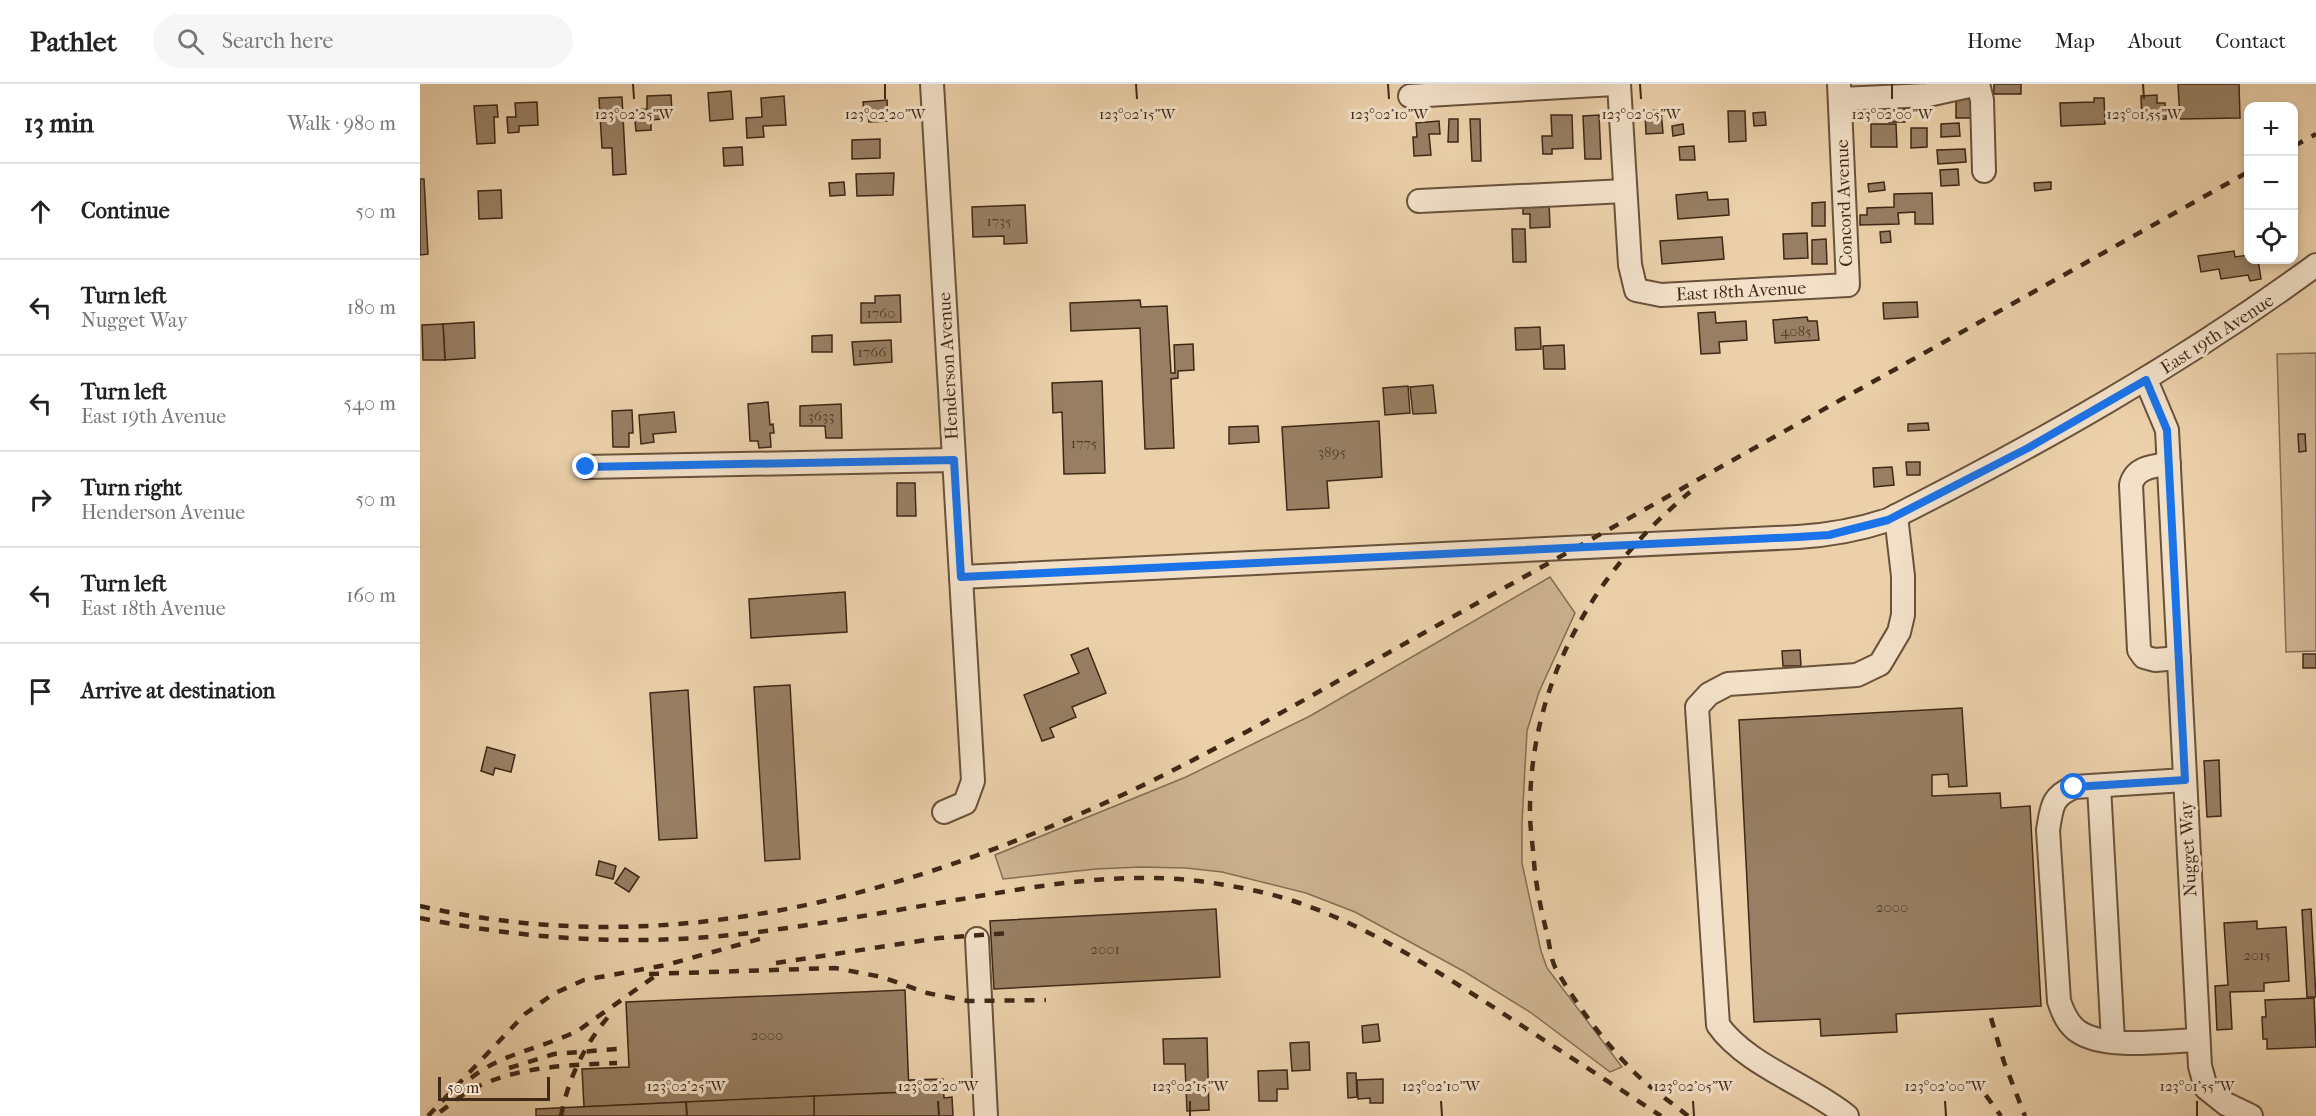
<!DOCTYPE html>
<html lang="en">
<head>
<meta charset="utf-8">
<style>
	body { margin:0; font-family:"IM FELL French Canon",serif; background:#f6f6f6; color:#222 }
	.controls { position:absolute; right:18px; top:18px; display:grid; overflow:hidden; border-radius:12px; box-shadow:0 3px 9px #0003 }
	.controls button { width:54px; height:54px; display:grid; place-items:center; padding:0; border:0; border-bottom:2px solid #e0e0e0; background:#fff; color:#222; font:30px sans-serif }
	.scale { position:absolute; left:18px; bottom:15px; width:112px; box-sizing:border-box; padding-left:6px; border:3px solid #3f2816; border-top:0; font-size:16px; line-height:21px; white-space:nowrap; color:#3f2816; -webkit-text-stroke:4px #f2e0c8; paint-order:stroke }
	.stop { position:absolute; width:18px; height:18px; margin:-14px; border:4px solid #1a73e8; border-radius:50%; background:#fff }
	.stop.end { background:#1a73e8; border-color:#fff; box-shadow:0 2px 6px #0008 }
	.list { margin:0; padding:0; list-style:none }
	h2 { display:flex; justify-content:space-between; align-items:center; height:78px; margin:0; padding:0 24px; font-size:26px }
	h2 small { font-size:20px; font-weight:400; color:#767676 }
	.list li { display:grid; grid-template-columns:39px 1fr auto; gap:18px; align-items:center; box-sizing:border-box; height:96px; padding:0 24px; border-top:2px solid #e0e0e0 }
	.list b { display:block; font-size:22px; white-space:nowrap }
	.list p { margin:0; font-size:20px; white-space:nowrap; color:#767676 }
	.list em { font-size:20px; font-style:normal; color:#767676 }
	.icon { flex:none; width:33px; height:33px; fill:none; stroke:currentColor; stroke-width:2; stroke-linecap:round; stroke-linejoin:round }
	.map { position:relative; flex:none; width:1896px; height:1032px; overflow:hidden }
	header { display:flex; align-items:center; gap:36px; box-sizing:border-box; height:84px; padding:0 30px; background:#fff; border-bottom:2px solid #e0e0e0 }
	header strong { font-size:28px }
	nav { display:flex; gap:33px; margin-inline-start:auto; font-size:21px }
	.search { width:420px; height:54px; background:#f6f6f6; display:flex; align-items:center; gap:15px; box-sizing:border-box; padding:0 21px; border-radius:33px; color:#767676; font-size:22px }
	main { display:flex }
	aside { flex:1; background:#fff }
	.map>svg:first-child { display:block }
	.green { fill:#ceb391; stroke:#866e54; stroke-width:1.5 }
	.building { fill:#987f63; stroke:#3f2816; stroke-width:1.5 }
	.lines { fill:none; stroke-linecap:round; stroke-linejoin:round }
	.minor-casing { stroke:#6a523b; stroke-width:26 }
	.minor { stroke:#f2e0c8; stroke-width:22 }
	.rail { stroke:#3f2816; stroke-width:4.5; stroke-dasharray:10 10; stroke-linecap:butt }
	.route { stroke:#1a73e8; stroke-width:8 }
	.ticks { fill:none; stroke:#3f2816; stroke-width:2 }
	.labels { text-anchor:middle; stroke-width:6; stroke-linejoin:round; paint-order:stroke }
	.number-label { font-size:15px; fill:#553e29 }
	.street-label { font-size:18px; fill:#3f2816; stroke:#f2e0c8 }
	.ticks-label { font-size:15px; text-anchor:middle; fill:#3f2816; stroke:#f2e0c8; stroke-width:6; stroke-linejoin:round; paint-order:stroke }
</style>
</head>
<body>
<header>
<strong>Pathlet</strong>
<div class="search"><svg class="icon" aria-label="search" viewBox="0 0 24 24"><circle cx="10" cy="10" r="6"/><path d="M15 15l6 6"/></svg>Search here</div>
<nav><a>Home</a><a>Map</a><a>About</a><a>Contact</a></nav>
</header>
<main>
<aside>
<h2>13 min<small>Walk · 980 m</small></h2>
<ul class="list">
<li><svg class="icon" aria-label="ahead" viewBox="0 0 24 24"><path d="M12 20V5M6 11l6-6 6 6"/></svg><div><b>Continue</b></div><em>50 m</em></li>
<li><svg class="icon" aria-label="left" viewBox="0 0 24 24"><path d="M17 20v-9H6M10 6l-5 5 5 5"/></svg><div><b>Turn left</b><p>Nugget Way</p></div><em>180 m</em></li>
<li><svg class="icon" aria-label="left" viewBox="0 0 24 24"><path d="M17 20v-9H6M10 6l-5 5 5 5"/></svg><div><b>Turn left</b><p>East 19th Avenue</p></div><em>540 m</em></li>
<li><svg class="icon" aria-label="right" viewBox="0 0 24 24"><path d="M7 20v-9h11M14 6l5 5-5 5"/></svg><div><b>Turn right</b><p>Henderson Avenue</p></div><em>50 m</em></li>
<li><svg class="icon" aria-label="left" viewBox="0 0 24 24"><path d="M17 20v-9H6M10 6l-5 5 5 5"/></svg><div><b>Turn left</b><p>East 18th Avenue</p></div><em>160 m</em></li>
<li><svg class="icon" aria-label="arrive" viewBox="0 0 24 24"><path d="M6 21V4h12l-3 4 3 4H6"/></svg><div><b>Arrive at destination</b></div></li>
</ul>
</aside>
<div class="map">
<svg width="1896" height="1032" viewBox="0 0 1896 1032">
	<rect width="100%" height="100%" fill="#ebd0aa"/>
	<filter id="stains"><feTurbulence type="fractalNoise" baseFrequency=".00333" numOctaves="4"/><feColorMatrix values="0 0 0 0 .2 0 0 0 0 .09 0 0 0 0 .02 0 0 0 .5 -.17"/></filter>
	<radialGradient id="worn" r=".72"><stop offset=".6" stop-color="#630" stop-opacity="0"/><stop offset="1" stop-color="#630" stop-opacity=".3"/></radialGradient>
	<g class="green">
		<path d="M1896 269V567L1866 568 1857 270Z"/>
		<path d="M1130 493 1155 529 1119 608 1107 647 1102 739V779L1121 867 1127 884 1202 983 1190 988 1110 928 1045 888 935 828 886 809 802 788 766 784 721 783 676 785 583 795 575 771 766 693 890 632Z"/>
	</g>
	<g class="building">
		<rect x="1574" y="0" width="27" height="10"/>
		<path d="M1758 0H1819L1820 34 1760 35Z"/>
		<path d="M311 7 313 35 290 37 288 9Z"/>
		<path d="M251 11 252 30H240L241 35 231 36V46L216 47 214 26 227 25V12Z"/>
		<path d="M1737 11V19H1745L1746 35 1722 36 1721 12Z"/>
		<path d="M364 12 366 41 343 42 344 53 327 54 326 34 342 33 341 14Z"/>
		<path d="M202 13 206 90 193 91 192 64H182L179 14Z"/>
		<path d="M1536 13H1551L1552 34H1536Z"/>
		<path d="M1674 14H1684L1685 40 1641 42 1640 19 1674 18Z"/>
		<path d="M467 16 468 37 449 38 448 31H444L443 18Z"/>
		<path d="M117 18 118 41 99 42V48L88 49 87 33H96L95 19Z"/>
		<path d="M1484 20 1485 38H1469V33H1459L1458 21Z"/>
		<path d="M77 21 78 33H74L75 59 57 60 54 22Z"/>
		<path d="M1241 26 1243 49 1226 50 1225 27Z"/>
		<path d="M1308 27H1325L1326 57 1309 58Z"/>
		<path d="M1345 28 1346 41 1334 42 1333 29Z"/>
		<path d="M1131 31H1152L1153 64 1132 65V70H1123L1122 52H1132Z"/>
		<path d="M1179 31 1181 75H1165L1163 32Z"/>
		<path d="M1029 35H1038V58H1028Z"/>
		<path d="M1050 35H1060L1061 77H1052Z"/>
		<path d="M1019 37 1020 50H1009L1011 71 994 72 993 53H997L996 39Z"/>
		<path d="M1539 39 1540 52 1521 53V40Z"/>
		<path d="M1263 40 1264 50 1253 52 1252 42Z"/>
		<path d="M1451 40H1476L1477 63H1451Z"/>
		<path d="M1491 44H1507V63L1491 64Z"/>
		<path d="M460 55V74L432 75V56Z"/>
		<path d="M1274 62 1275 76H1260L1259 63Z"/>
		<path d="M322 63 323 81 304 82 303 64Z"/>
		<path d="M1545 65 1546 78 1518 80 1517 66Z"/>
		<path d="M1538 85 1539 101 1521 102 1520 86Z"/>
		<path d="M474 89 473 111 437 112 436 90Z"/>
		<path d="M0 95H4L8 170 0 171Z"/>
		<path d="M424 98 425 111 410 112 409 99Z"/>
		<path d="M1464 98 1465 106 1449 108 1448 100Z"/>
		<path d="M1631 98V105L1615 107 1614 99Z"/>
		<path d="M81 106 82 134 59 135 58 107Z"/>
		<path d="M1287 108 1288 116 1308 115 1309 131 1258 135 1256 111Z"/>
		<path d="M1512 109 1513 140H1495V128L1478 129 1479 140 1440 141V131H1447V124L1474 123V110Z"/>
		<path d="M1129 117 1130 143 1110 144V130H1103V118Z"/>
		<path d="M1405 118V142H1392V119Z"/>
		<path d="M605 121 607 159 584 160V152L553 153 552 123Z"/>
		<path d="M1092 145H1105L1106 178H1093Z"/>
		<path d="M1470 147 1471 158 1461 159 1460 148Z"/>
		<path d="M1387 149 1388 174 1364 175 1363 150Z"/>
		<path d="M1302 153 1304 175 1242 180 1240 157Z"/>
		<path d="M1406 155 1407 180H1392V156Z"/>
		<path d="M1814 167 1815 173 1828 171V176H1838L1841 195 1830 197 1828 191 1801 195 1799 185 1781 188 1778 172Z"/>
		<path d="M480 211 481 238 441 239V219H455V212Z"/>
		<path d="M720 216 721 223 747 222 751 289H755L754 261 773 260 774 286 758 287V294L751 295 754 364 725 365 720 244 651 247 650 219Z"/>
		<path d="M1497 218 1498 233 1464 235 1463 219Z"/>
		<path d="M1295 228 1296 239 1326 237 1327 256 1299 258 1300 269 1281 270 1278 229Z"/>
		<path d="M1387 233 1388 237H1397L1399 256 1355 259 1353 236Z"/>
		<path d="M54 238 55 274 25 276 23 240Z"/>
		<path d="M23 240 25 276H3L2 241Z"/>
		<path d="M1120 243 1121 265 1096 266 1095 244Z"/>
		<path d="M412 251V268H392V252Z"/>
		<path d="M471 256 472 278 434 281 432 258Z"/>
		<path d="M1144 261 1145 285H1124L1123 262Z"/>
		<path d="M682 297 685 389 644 390 642 328 633 329 632 299Z"/>
		<path d="M1013 301 1016 329 993 330 990 303Z"/>
		<path d="M988 302 990 329 965 331 963 304Z"/>
		<path d="M348 318 350 341 353 340 354 349H350L351 363 339 364 338 357H330L328 320Z"/>
		<path d="M421 320 422 354H406L405 342H380V322Z"/>
		<path d="M212 326 213 349H209V363H193L192 327Z"/>
		<path d="M254 328 256 348 233 350 234 358 221 360 219 331Z"/>
		<path d="M959 337 962 393 907 397 909 424 867 426 862 343Z"/>
		<path d="M1508 339 1509 346 1488 347V340Z"/>
		<path d="M838 342 839 358 809 360V343Z"/>
		<path d="M1878 350H1885L1886 367 1879 368Z"/>
		<path d="M1486 378H1500V391H1487Z"/>
		<path d="M1472 383 1474 401 1454 403 1453 384Z"/>
		<path d="M477 399H495L496 432H477Z"/>
		<path d="M425 508 427 548 331 554 329 515Z"/>
		<path d="M668 564 686 609 652 623 656 633 630 644 634 653 622 657 604 611 659 589 651 571Z"/>
		<path d="M1380 566 1381 582H1363L1362 567Z"/>
		<rect x="1883" y="570" width="13" height="14"/>
		<path d="M370 601 380 775 345 777 334 603Z"/>
		<path d="M268 606 277 754 239 756 230 609Z"/>
		<path d="M1542 624 1547 702 1529 703 1528 690 1512 691V712L1580 709 1581 724 1610 722 1621 922 1476 930 1477 948 1401 952 1400 935 1334 938 1319 636Z"/>
		<path d="M67 663 95 671 91 688 75 684 73 691 61 687Z"/>
		<path d="M1799 676 1801 732 1787 733 1784 677Z"/>
		<path d="M179 777 196 782 193 795 176 791Z"/>
		<path d="M205 784 219 793 209 808 195 799Z"/>
		<path d="M796 825 800 893 574 905 570 837Z"/>
		<path d="M1891 825 1896 913H1887L1882 826Z"/>
		<path d="M1837 837V845L1866 843 1869 897 1844 899V907L1810 908 1812 945 1797 946 1795 902 1808 901 1804 839Z"/>
		<path d="M485 906 489 1008 164 1023 162 985 209 983 206 918Z"/>
		<path d="M1894 914 1896 963 1847 965V955H1843L1842 933H1846L1845 916Z"/>
		<path d="M958 940 960 957 943 959 942 942Z"/>
		<path d="M787 954 789 1026 767 1027 765 980H744L743 955Z"/>
		<path d="M889 958 890 986 872 987 870 959Z"/>
		<path d="M867 986 868 1005H857V1017H839L838 987Z"/>
		<path d="M927 989H936L937 1013 928 1014Z"/>
		<path d="M523 995 524 1014 532 1013 533 1032H394V1012L489 1008V996Z"/>
		<path d="M963 995V1019H950V1014L938 1015 937 996Z"/>
		<path d="M394 1012V1032H116V1025Z"/>
	</g>
	<g class="lines">
		<g class="minor-casing">
			<g id="minor">
				<path d="M512 0 553 697 545 719 524 728"/>
				<path d="M1199 0 1210 181 1216 206 1241 211 1428 201 1419 0"/>
				<path d="M990 12 1194 0"/>
				<path d="M1420 15 1508 11 1549 2 1559 4 1562 16 1564 87"/>
				<path d="M999 117 1205 107"/>
				<path d="M1726 296 1747 346 1780 982 1786 1004 1806 1020 1831 1032"/>
				<path d="M1749 380C1734 382 1715 383 1711 401L1719 566 1724 573 1735 576 1759 574"/>
				<path d="M166 383 534 376"/>
				<path d="M541 493 1378 453C1410 451 1438 446 1468 436 1617 361 1761 280 1896 181"/>
				<path d="M1765 696 1654 703C1631 713 1632 723 1628 746L1639 917C1643 929 1648 941 1659 948 1687 966 1745 957 1778 956"/>
				<path d="M1679 702 1693 957"/>
				<path d="M557 855 566 1032"/>
				<path d="M1427 1032C1389 1001 1326 981 1298 941L1277 623 1289 610 1308 600 1437 591 1460 580 1479 548 1483 531V492L1476 432"/>
			</g>
		</g>
		<use href="#minor" class="minor"/>
		<g class="rail">
			<path d="M1874 62 1896 50"/>
			<path d="M0 822C244 878 477 815 700 712 748 690 794 665 841 640L1828 88"/>
			<path d="M0 834C119 858 233 863 353 846 420 837 487 824 554 813 612 803 671 793 730 794 767 794 805 800 841 808 928 828 1007 881 1081 928 1134 963 1188 997 1241 1032"/>
			<path d="M356 879 519 854 590 849"/>
			<path d="M229 890 415 884 462 893 507 909 548 917 626 916"/>
			<path d="M1571 934 1584 978 1605 1032"/>
			<path d="M89 984 134 970 197 965"/>
			<path d="M51 994C82 969 124 964 159 946L238 890"/>
			<path d="M1554 995 1581 1032"/>
			<path d="M20 1028C32 1019 45 1008 59 1002 101 982 151 981 197 979"/>
			<path d="M8 1032 105 930 133 910 164 896 246 881 343 854"/>
			<path d="M141 1032C148 995 164 962 188 933"/>
			<path d="M1268 1032C1251 1018 1231 1005 1215 989 1185 959 1157 922 1136 885 1131 876 1130 864 1128 854 1122 829 1116 804 1114 778 1113 762 1110 745 1110 729 1109 600 1173 488 1270 408"/>
		</g>
	</g>
	<g class="lines">
		<path class="route" d="M166 383 534 376 541 493 1378 453 1409 451 1468 436 1608 364 1726 296 1747 346 1765 696 1654 703"/>
	</g>
	<path class="ticks" d="M213 0 214 15M465 0V15M716 0 717 15M968 0 969 15M1220 0 1221 15M1472 0V15M1723 0 1724 15M266 1017 267 1032M518 1017 519 1032M770 1017V1032M1021 1017 1022 1032M1273 1017 1274 1032M1525 1017 1526 1032M1777 1017V1032"/>
	<g class="labels">
		<g class="number-label">
			<text x="579" y="142">1735</text>
			<text x="461" y="234">1760</text>
			<text x="1376" y="252">4085</text>
			<text x="452" y="273">1766</text>
			<text x="401" y="337">3633</text>
			<text x="664" y="364">1775</text>
			<text x="912" y="373">3895</text>
			<text x="1472" y="828">2000</text>
			<text x="685" y="870">2001</text>
			<text x="1837" y="876">2015</text>
			<text x="347" y="956">2000</text>
		</g>
		<g class="street-label">
			<text transform="translate(1424 119) rotate(-92)" y="6">Concord Avenue</text>
			<text transform="translate(1321 207) rotate(-3)" y="6">East 18th Avenue</text>
			<text transform="translate(1797 250) rotate(-33)" y="6">East 19th Avenue</text>
			<text transform="translate(528 282) rotate(-93)" y="6">Henderson Avenue</text>
			<text transform="translate(1768 765) rotate(-93)" y="6">Nugget Way</text>
		</g>
	</g>
	<g class="ticks-label">
		<text x="214" y="35">123°02'25"W</text>
		<text x="465" y="35">123°02'20"W</text>
		<text x="717" y="35">123°02'15"W</text>
		<text x="969" y="35">123°02'10"W</text>
		<text x="1221" y="35">123°02'05"W</text>
		<text x="1472" y="35">123°02'00"W</text>
		<text x="1724" y="35">123°01'55"W</text>
		<text x="266" y="1007">123°02'25"W</text>
		<text x="518" y="1007">123°02'20"W</text>
		<text x="770" y="1007">123°02'15"W</text>
		<text x="1021" y="1007">123°02'10"W</text>
		<text x="1273" y="1007">123°02'05"W</text>
		<text x="1525" y="1007">123°02'00"W</text>
		<text x="1777" y="1007">123°01'55"W</text>
	</g>
	<rect width="100%" height="100%" filter="url(#stains)"/>
	<rect width="100%" height="100%" fill="url(#worn)"/>
</svg>
<div class="controls">
<button>+</button>
<button>−</button>
<button><svg class="icon" aria-label="locate" viewBox="0 0 24 24"><circle cx="12" cy="12" r="6"/><path d="M12 2v4M12 18v4M2 12h4M18 12h4"/></svg></button>
</div>
<div class="scale">50 m</div>
<div class="stop" style="left:1654px;top:703px"></div>
<div class="stop end" style="left:166px;top:383px"></div>
</div>
</main>
</body>
</html>
